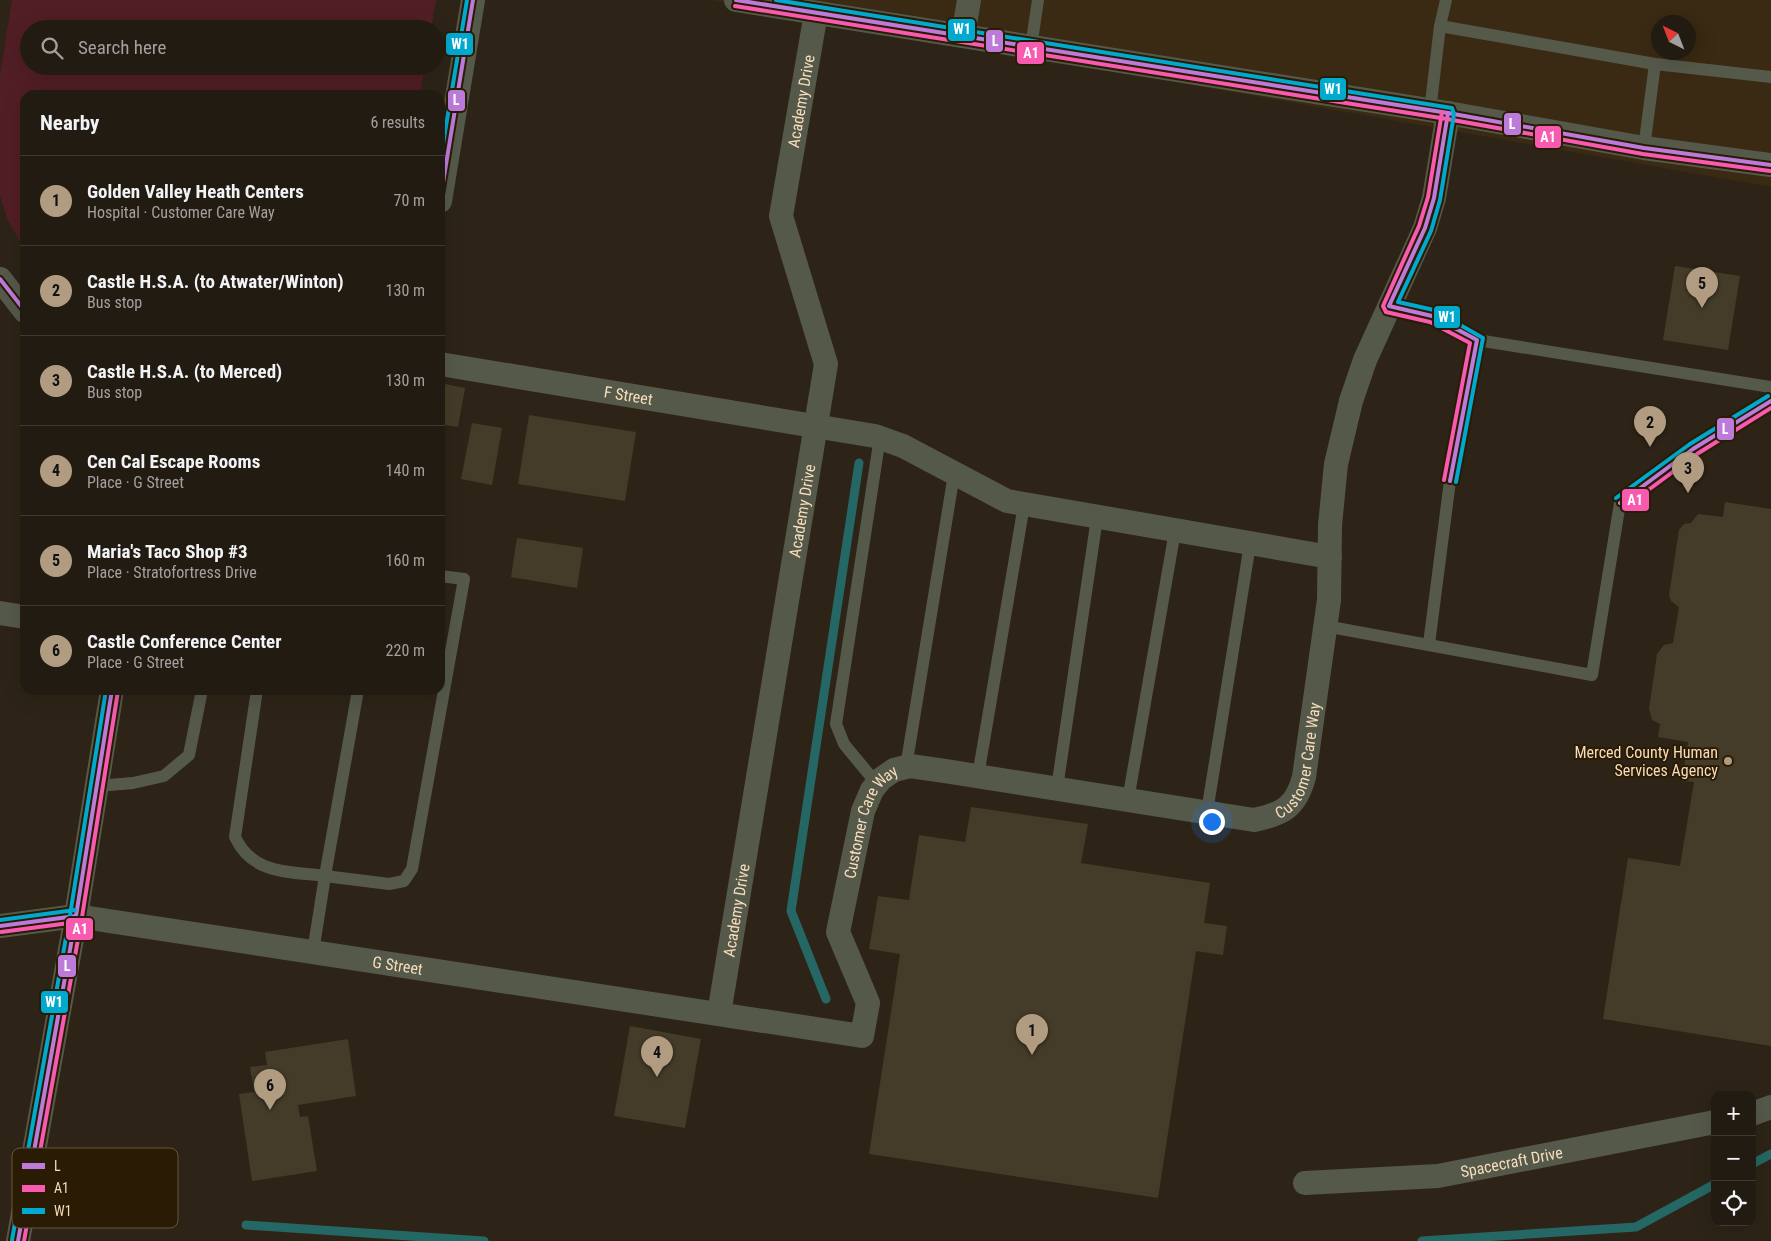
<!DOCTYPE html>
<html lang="en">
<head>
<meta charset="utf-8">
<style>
	body { margin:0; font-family:"Roboto Condensed",sans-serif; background:#2e281f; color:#f1f3f6 }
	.controls { position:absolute; right:15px; bottom:15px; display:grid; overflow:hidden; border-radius:10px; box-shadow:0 5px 20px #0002 }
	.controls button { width:45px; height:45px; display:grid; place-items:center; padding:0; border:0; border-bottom:1px solid #3f3931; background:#221b11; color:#f1f3f6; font:25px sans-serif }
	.compass { position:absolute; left:1651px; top:15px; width:45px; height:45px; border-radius:50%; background:#221b11; box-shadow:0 5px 20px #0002; rotate:318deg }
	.you { position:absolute; left:1211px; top:821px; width:18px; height:18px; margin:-12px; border:4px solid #fff; border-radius:50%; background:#1a73e8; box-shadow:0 0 0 8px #1a73e833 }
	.badge { display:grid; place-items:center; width:32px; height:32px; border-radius:50%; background:#b19c82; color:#111; font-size:16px; font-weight:700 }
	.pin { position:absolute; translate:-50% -41px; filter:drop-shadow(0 1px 2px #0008) }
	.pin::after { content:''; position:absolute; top:26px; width:18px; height:15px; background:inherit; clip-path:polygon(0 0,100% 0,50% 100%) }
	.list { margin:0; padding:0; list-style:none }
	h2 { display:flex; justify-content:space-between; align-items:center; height:65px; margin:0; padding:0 20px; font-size:21px }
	h2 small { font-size:16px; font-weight:400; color:#a2a19f }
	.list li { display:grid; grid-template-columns:32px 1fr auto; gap:15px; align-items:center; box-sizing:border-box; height:90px; padding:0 20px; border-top:1px solid #3f3931 }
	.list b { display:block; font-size:19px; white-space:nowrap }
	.list p { margin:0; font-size:16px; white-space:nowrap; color:#a2a19f }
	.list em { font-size:16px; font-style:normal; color:#a2a19f }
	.icon { flex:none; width:28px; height:28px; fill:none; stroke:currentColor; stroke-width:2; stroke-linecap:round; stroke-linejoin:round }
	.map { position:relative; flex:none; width:1771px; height:1241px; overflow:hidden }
	.search { position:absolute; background:#221b11; box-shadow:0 5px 20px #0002; left:20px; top:20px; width:425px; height:55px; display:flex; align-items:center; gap:12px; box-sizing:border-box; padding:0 18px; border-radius:28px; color:#a2a19f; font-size:19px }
	.panel { position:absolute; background:#221b11; box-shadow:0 5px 20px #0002; left:20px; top:90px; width:425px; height:605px; border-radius:15px }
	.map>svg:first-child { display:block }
	.built { fill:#3a2913; fill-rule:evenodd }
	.green { fill:#511e25 }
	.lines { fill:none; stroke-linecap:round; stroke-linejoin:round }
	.stream { stroke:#246764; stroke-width:9 }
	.building { fill:#443b28 }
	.service { stroke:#55594a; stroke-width:12 }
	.minor { stroke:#55594a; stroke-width:24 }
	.bus-1-casing { stroke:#2a1b05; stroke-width:8 }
	.bus-2-casing { stroke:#2a1b05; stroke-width:8 }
	.bus-3-casing { stroke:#2a1b05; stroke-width:8 }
	.bus-1 { stroke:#bd7bd9; stroke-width:4 }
	.bus-2 { stroke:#f75aaf; stroke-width:4 }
	.bus-3 { stroke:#00a9ce; stroke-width:4 }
	.poi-dot { fill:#b19c82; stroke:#2a1b05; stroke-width:2 }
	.labels { text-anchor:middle; stroke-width:4; stroke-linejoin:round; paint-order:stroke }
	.street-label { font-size:16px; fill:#f8ddbc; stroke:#2a1b05 }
	.poi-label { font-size:16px; fill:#f8ddbc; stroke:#2a1b05; text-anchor:end }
	.key { fill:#2a1b05; stroke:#68553c; stroke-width:1 }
	.key-label { font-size:14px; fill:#f8ddbc }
	.line-badge { stroke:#2a1b05; stroke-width:2 }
	.badge-label { font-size:14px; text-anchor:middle; font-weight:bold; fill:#fff }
</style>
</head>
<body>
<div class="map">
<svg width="1771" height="1241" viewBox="0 0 1771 1241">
	<rect width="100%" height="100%" fill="#2d2417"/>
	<path class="built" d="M710 0H1771V187ZM1658 22H1688V52H1658Z"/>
	<path class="green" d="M12 0H436L431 29H29V66H425L420 95H25V250L7 219 0 195V74Z"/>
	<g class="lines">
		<g class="stream">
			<path d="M826 999 791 911 859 463"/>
			<path d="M1752 1164 1771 1154"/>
			<path d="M246 1225 484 1241"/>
			<path d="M1422 1241 1636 1227 1715 1184"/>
		</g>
	</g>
	<g class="building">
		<path d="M1675 266 1740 276 1728 350 1663 340Z"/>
		<path d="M440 383 465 388 458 427 440 424Z"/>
		<path d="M529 415 636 432 625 501 518 484Z"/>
		<path d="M472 423 502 428 492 485 461 479Z"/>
		<path d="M1725 502 1771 509V1046L1603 1019 1628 858 1680 866 1694 782 1682 781 1688 742 1658 737 1660 724 1652 720 1649 709 1657 654 1664 645 1673 643 1679 607 1671 601 1669 595 1679 530 1684 524 1691 523 1698 514 1723 517Z"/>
		<path d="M517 538 583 548 577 588 511 577Z"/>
		<path d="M971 807 1088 824 1081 863 1210 883 1204 923 1227 926 1223 955 1196 951 1158 1198 869 1154 900 954 869 949 878 896 909 900 919 835 965 842Z"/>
		<path d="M630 1026 701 1039 685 1128 614 1116Z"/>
		<path d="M348 1039 356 1096 298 1105 300 1117 308 1116 317 1171 252 1181 239 1094 254 1092 250 1067 267 1065 265 1052Z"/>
	</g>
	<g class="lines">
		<g class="service">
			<path d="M1446 0 1440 26 1655 64 1771 77"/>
			<path d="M1031 47 1038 0"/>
			<path d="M1430 111 1440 26"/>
			<path d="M1644 148 1655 64"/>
			<path d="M1389 306 1432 316 1477 340 1771 387"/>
			<path d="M1325 626 1592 675 1620 503 1693 449 1771 401"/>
			<path d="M1429 644 1450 481 1477 340"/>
			<path d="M257 690 235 837C253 875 288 871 325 876L358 690"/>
			<path d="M906 767 954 474"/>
			<path d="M978 776 1024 505"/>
			<path d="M877 784 844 744 836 724 880 437"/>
			<path d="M97 786 133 783 164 776 189 755 202 690"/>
			<path d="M1057 788 1097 518"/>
			<path d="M1128 800 1175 531"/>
			<path d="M1207 812 1250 544"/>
			<path d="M313 952 325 876 389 884 404 881 412 869 464 579 440 576"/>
		</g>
		<g class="minor">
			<path d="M736 0 1448 113 1644 148 1771 165"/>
			<path d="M963 36 969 0"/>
			<path d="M440 201 473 0"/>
			<path d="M0 279 25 311"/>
			<path id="s1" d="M440 364 875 436 903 446 1007 501 1330 557"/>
			<path d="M0 613 25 617"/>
			<path id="s2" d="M0 926 76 916 862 1036 868 1003 838 932 863 811 872 790 881 779 894 770 910 766 945 771 1254 820C1283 814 1296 807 1304 777L1329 600 1330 525 1336 464 1351 401 1365 360 1425 228 1434 198 1448 113"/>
			<path id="s3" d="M719 1014 826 364 781 216 816 13"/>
			<path d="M1752 1114 1771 1107"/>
			<path id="s4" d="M1305 1183 1438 1176 1715 1122"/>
			<path d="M18 1241 76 916 112 690"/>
		</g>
		<g class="bus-1-casing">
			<g id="bus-1">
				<path d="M736 0 1448 113 1644 148 1771 165"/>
				<path d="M1448 113 1434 198 1425 228 1389 306 1432 316 1477 340 1450 481"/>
				<path d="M440 201 473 0"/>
				<path d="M0 279 25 311"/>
				<path d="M1620 503 1693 449 1771 401"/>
				<path d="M0 926 76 916"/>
				<path d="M18 1241 76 916 112 690"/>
			</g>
		</g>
		<g class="bus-2-casing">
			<g id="bus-2">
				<path d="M735 6 1447 119 1643 154 1770 171"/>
				<path d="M1442 112 1428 197 1419 226 1383 306 1386 312 1430 322 1470 343 1444 480"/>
				<path d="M1624 508 1697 454 1771 408"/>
				<path d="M1 932 77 922"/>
				<path d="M24 1241 82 917 118 691"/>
			</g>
		</g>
		<g class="bus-3-casing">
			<g id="bus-3">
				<path d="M776 0 1452 108 1454 114 1440 200 1431 231 1398 302 1434 310 1483 338 1456 482"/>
				<path d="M440 162 467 0"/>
				<path d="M1616 498 1690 444 1768 396"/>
				<path d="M0 920 75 910"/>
				<path d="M12 1240 70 915 106 690"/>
			</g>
		</g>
		<use href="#bus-1" class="bus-1"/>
		<use href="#bus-2" class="bus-2"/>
		<use href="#bus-3" class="bus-3"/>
	</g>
	<circle class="poi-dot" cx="1728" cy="761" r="5"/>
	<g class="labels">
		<g class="street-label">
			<text dy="6" stroke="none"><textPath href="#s3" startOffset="930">Academy Drive</textPath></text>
			<text dy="6" stroke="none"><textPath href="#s1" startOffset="191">F Street</textPath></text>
			<text dy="6" stroke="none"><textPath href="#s3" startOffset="510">Academy Drive</textPath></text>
			<text dy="6" stroke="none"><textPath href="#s2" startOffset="1608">Customer Care Way</textPath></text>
			<text dy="6" stroke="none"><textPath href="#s2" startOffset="1099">Customer Care Way</textPath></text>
			<text dy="6" stroke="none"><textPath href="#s3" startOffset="105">Academy Drive</textPath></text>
			<text dy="6" stroke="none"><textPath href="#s2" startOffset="402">G Street</textPath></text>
			<text dy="6" stroke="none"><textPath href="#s4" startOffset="208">Spacecraft Drive</textPath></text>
		</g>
		<g class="poi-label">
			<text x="1718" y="758">Merced County Human<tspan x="1718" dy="18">Services Agency</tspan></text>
		</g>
	</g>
	<rect x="12" y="1148" width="166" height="80" rx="8" class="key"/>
	<rect x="22" y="1163" width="23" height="6" fill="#bd7bd9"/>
	<rect x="22" y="1185" width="23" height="7" fill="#f75aaf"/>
	<rect x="22" y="1208" width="23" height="6" fill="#00a9ce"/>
	<g class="key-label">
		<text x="54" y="1171">L</text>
		<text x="54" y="1193">A1</text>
		<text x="54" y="1216">W1</text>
	</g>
	<g class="line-badge">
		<rect x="947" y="18" width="29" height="24" rx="5" fill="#00a9ce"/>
		<rect x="985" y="29" width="19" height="24" rx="5" fill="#bd7bd9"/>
		<rect x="445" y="32" width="29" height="24" rx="5" fill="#00a9ce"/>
		<rect x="1016" y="41" width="29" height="24" rx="5" fill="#f75aaf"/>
		<rect x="1319" y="77" width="28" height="24" rx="5" fill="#00a9ce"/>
		<rect x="447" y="89" width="19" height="23" rx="5" fill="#bd7bd9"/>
		<rect x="1503" y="112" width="19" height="24" rx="5" fill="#bd7bd9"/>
		<rect x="1534" y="125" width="28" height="24" rx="5" fill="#f75aaf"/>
		<rect x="1433" y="305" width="28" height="24" rx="5" fill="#00a9ce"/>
		<rect x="1716" y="417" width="19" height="24" rx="5" fill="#bd7bd9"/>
		<rect x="1621" y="488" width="29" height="24" rx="5" fill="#f75aaf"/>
		<rect x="65" y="917" width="29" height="24" rx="5" fill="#f75aaf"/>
		<rect x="57" y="954" width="20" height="24" rx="5" fill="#bd7bd9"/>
		<rect x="40" y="990" width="29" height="24" rx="5" fill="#00a9ce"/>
	</g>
	<g class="badge-label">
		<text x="962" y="34">W1</text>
		<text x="995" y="46">L</text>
		<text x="460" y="49">W1</text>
		<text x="1031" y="58">A1</text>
		<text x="1333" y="94">W1</text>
		<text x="456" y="105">L</text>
		<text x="1512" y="129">L</text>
		<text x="1548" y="142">A1</text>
		<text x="1447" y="322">W1</text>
		<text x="1725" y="434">L</text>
		<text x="1635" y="505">A1</text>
		<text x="80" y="934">A1</text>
		<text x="67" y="971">L</text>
		<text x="54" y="1007">W1</text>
	</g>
</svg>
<div class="controls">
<button>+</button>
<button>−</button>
<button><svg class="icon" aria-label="locate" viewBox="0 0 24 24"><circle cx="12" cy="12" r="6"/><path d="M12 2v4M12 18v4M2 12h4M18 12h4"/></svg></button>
</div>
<svg class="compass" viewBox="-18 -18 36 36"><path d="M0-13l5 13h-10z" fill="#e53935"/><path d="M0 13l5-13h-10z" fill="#a2a19f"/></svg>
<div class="you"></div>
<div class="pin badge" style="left:1032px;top:1055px">1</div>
<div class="pin badge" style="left:1650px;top:447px">2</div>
<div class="pin badge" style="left:1688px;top:493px">3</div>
<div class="pin badge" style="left:657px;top:1077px">4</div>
<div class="pin badge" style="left:1702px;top:308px">5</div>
<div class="pin badge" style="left:270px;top:1110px">6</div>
<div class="search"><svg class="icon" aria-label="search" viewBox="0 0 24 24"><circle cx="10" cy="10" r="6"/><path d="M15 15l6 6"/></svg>Search here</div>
<section class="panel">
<h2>Nearby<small>6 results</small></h2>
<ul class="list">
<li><span class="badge">1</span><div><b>Golden Valley Heath Centers</b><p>Hospital · Customer Care Way</p></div><em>70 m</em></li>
<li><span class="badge">2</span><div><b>Castle H.S.A. (to Atwater/Winton)</b><p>Bus stop</p></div><em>130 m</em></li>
<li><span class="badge">3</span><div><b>Castle H.S.A. (to Merced)</b><p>Bus stop</p></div><em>130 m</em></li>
<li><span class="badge">4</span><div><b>Cen Cal Escape Rooms</b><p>Place · G Street</p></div><em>140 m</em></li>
<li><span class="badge">5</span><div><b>Maria's Taco Shop #3</b><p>Place · Stratofortress Drive</p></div><em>160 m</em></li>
<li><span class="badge">6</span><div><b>Castle Conference Center</b><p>Place · G Street</p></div><em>220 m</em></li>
</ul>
</section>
</div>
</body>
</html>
